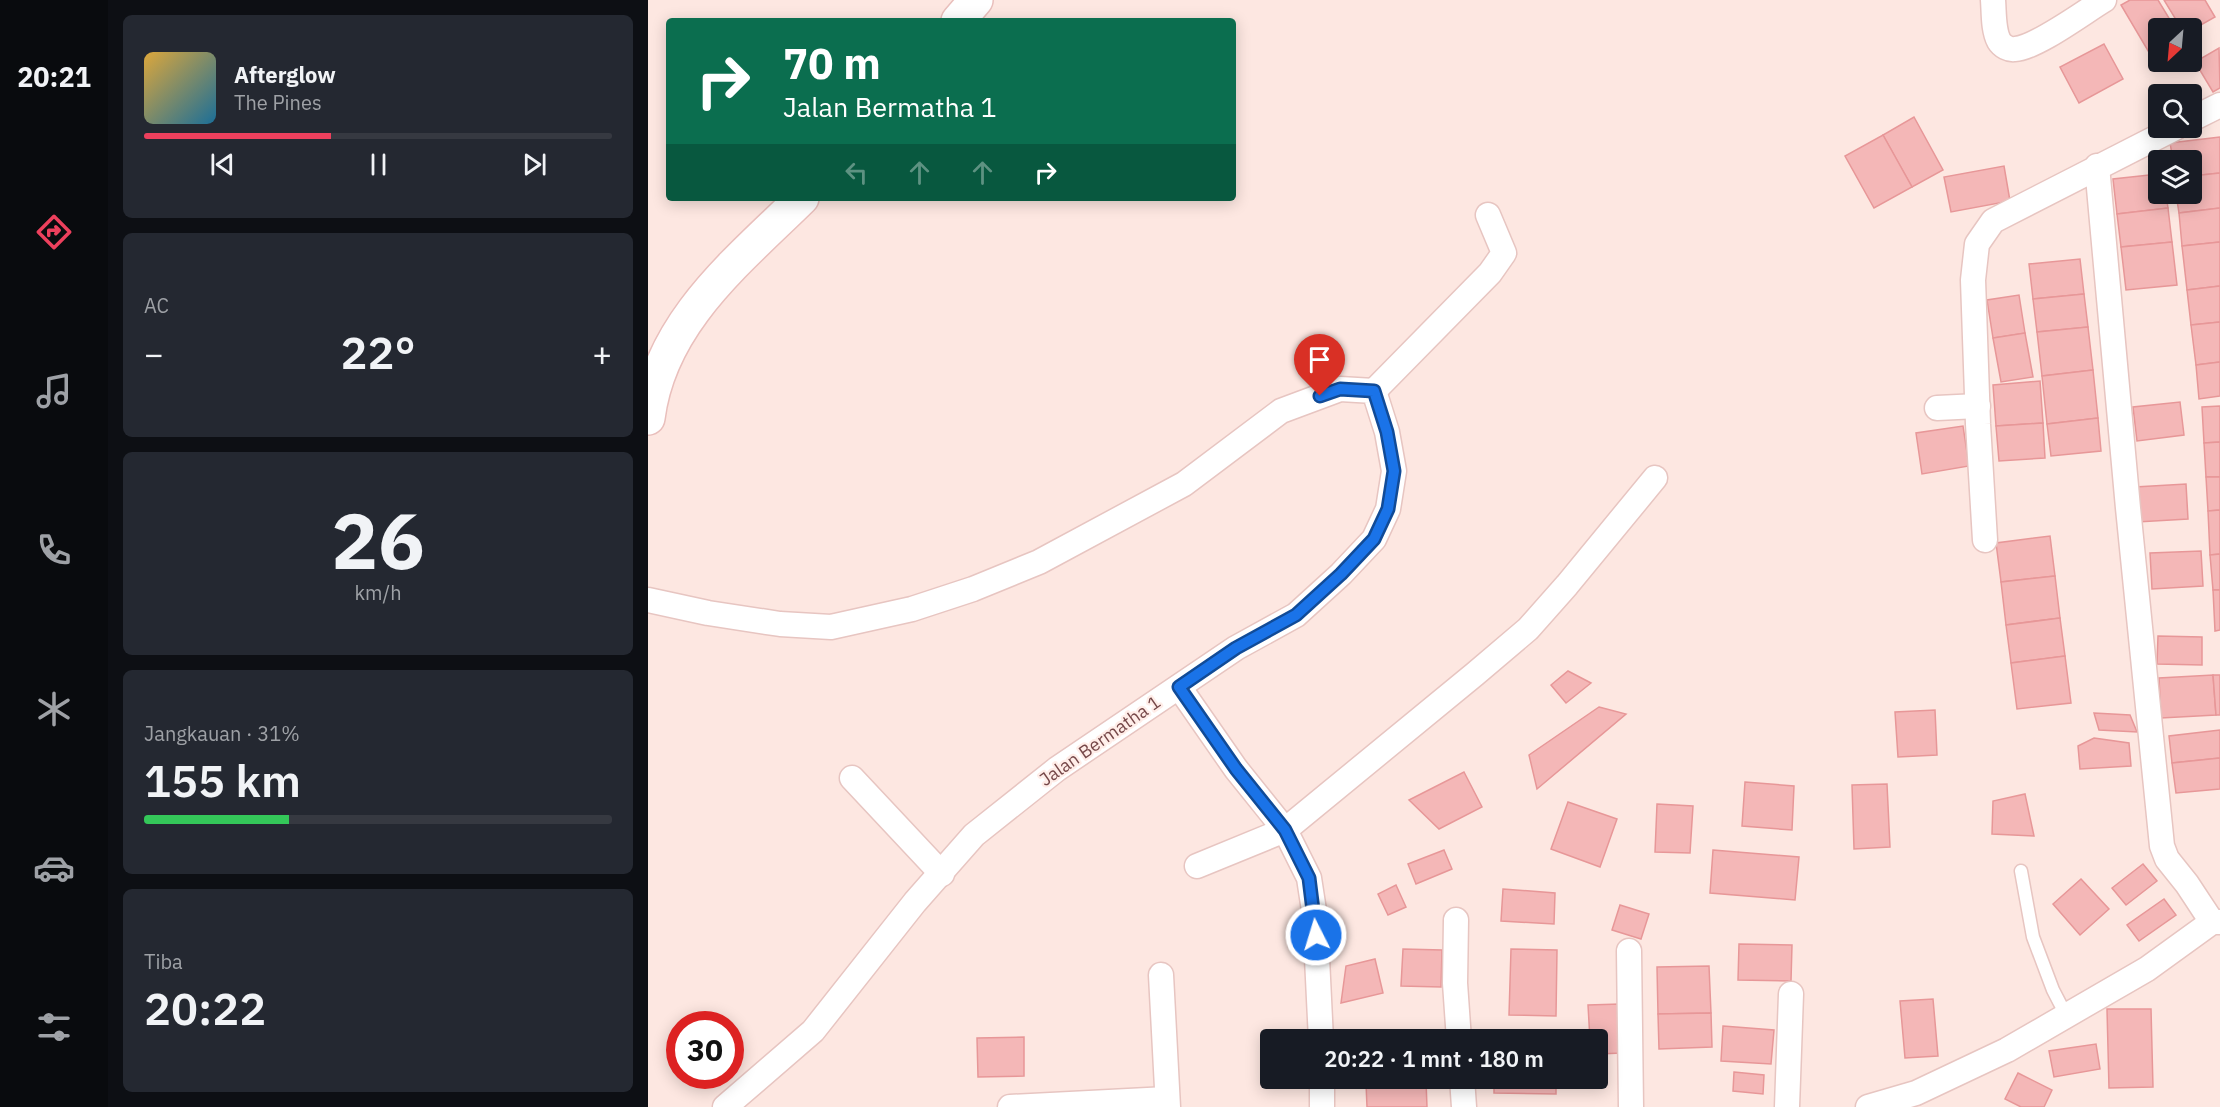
<!DOCTYPE html>
<html lang="id">
<meta charset="utf-8">
<style>
body{margin:0;font-family:"IBM Plex Sans",sans-serif;background:#242831;color:#f1f3f6;height:100vh;display:flex;flex-direction:column;font-size:22px;white-space:nowrap}
*{box-sizing:border-box;margin:0}
p{font-size:20px;color:#9ea1a6}
.icon{flex:none;width:33px;height:33px;fill:none;stroke:currentColor;stroke-width:2;stroke-linecap:round;stroke-linejoin:round}
.map{position:relative;flex:1;overflow:hidden}
.side{display:flex;flex-direction:column;gap:15px;padding:15px;background:#0d0f14;width:540px}
.side>*{flex:none}
.hud{position:absolute;left:18px;top:18px;width:570px;height:183px;border-radius:6px;box-shadow:0 3px 15px #0003;background:#0b6e4f;color:#fff;overflow:hidden}
.needle{width:39px;rotate:206deg}
.fabs{position:absolute;left:1500px;top:18px;display:grid;gap:12px}
.fabs a{display:grid;place-items:center;width:54px;height:54px;border-radius:6px;background:#171b24;box-shadow:0 3px 15px #0003;font-size:30px}
.speed{position:absolute;left:18px;top:1011px;display:flex;gap:12px;font-size:30px;font-weight:700;text-align:center}
.speed>*{display:grid;place-content:center;width:78px;height:78px;border-radius:50%;background:#171b24;box-shadow:0 3px 15px #0003;line-height:1}
.speed .limit{border:9px solid #d22;background:#fff;color:#111}
.pin{position:absolute;display:grid;place-items:center;width:51px;height:51px;color:#fff;margin:-62px -26px;border-radius:50% 50% 50% 0;rotate:-45deg;box-shadow:0 0 6px #0007}
.pin .icon{rotate:45deg}
.me{position:absolute;width:66px;margin:-33px;rotate:355deg;stroke-linejoin:round;filter:drop-shadow(0 0 4px #0008)}
.turn{display:flex;align-items:center;gap:21px;height:126px;padding:0 18px;font-size:27px}
.turn .icon{width:78px;height:78px;stroke-width:2.5}
.turn b{display:block;font-size:42px;line-height:51px}
.lanes{display:flex;align-items:center;height:57px;padding:0 18px;background:#0003;justify-content:center;gap:30px;direction:ltr}
.lanes .off{opacity:.35}
.big{font-size:45px;font-weight:600;line-height:1.1}
.side .widget{flex:1;display:flex;flex-direction:column;justify-content:center;gap:9px;min-width:0;padding:0 21px;border-radius:9px;background:#242831}
.side .dial{align-items:center;gap:0}
.dial b{font-size:78px;line-height:1}
.song{display:flex;align-items:center;gap:18px}
.cover{width:72px;height:72px;border-radius:9px;background:linear-gradient(135deg,hsl(40 70% 55%),hsl(200 70% 35%))}
.played{height:6px;border-radius:3px;background:linear-gradient(90deg,#ed405d 40%,#363941 40%)}
.keys{display:flex;justify-content:space-around;direction:ltr}
.heat{display:flex;justify-content:space-between;align-items:center;font-size:33px;direction:ltr}
.charge{height:9px;border-radius:4px;background:linear-gradient(90deg,#34c759 31%,#363941 0)}
.trip{position:absolute;left:612px;top:1029px;width:348px;height:60px;border-radius:6px;background:#171b24;box-shadow:0 3px 15px #0003;font-weight:600;line-height:60px;text-align:center}
main{display:flex;flex:1;min-height:0}
.menu{display:flex;flex-direction:column;width:108px;justify-content:space-around;align-items:center;background:#090b0e;color:#9ea1a6}
.menu .icon{width:42px;height:42px}
.menu .selected{color:#ed405d}
.menu b{font-size:27px;color:#f1f3f6}
.map>svg:first-child{display:block}
.building{fill:#f4b7b7;stroke:#e79798;stroke-width:1.5}
.lines{fill:none;stroke-linecap:round;stroke-linejoin:round}
.lane-casing{stroke:#e7c5c1;stroke-width:15}
.street-casing{stroke:#e7c5c1;stroke-width:27}
.secondary-casing{stroke:#e9bfbc;stroke-width:36}
.lane{stroke:#fff;stroke-width:12}
.street{stroke:#fff;stroke-width:24}
.secondary{stroke:#fff;stroke-width:33}
.route-casing{stroke:#114b97;stroke-width:15}
.route{stroke:#1a73e8;stroke-width:10}
.labels{text-anchor:middle;stroke-width:4.5;stroke-linejoin:round;paint-order:stroke}
.street-label{font-size:18px;fill:#754748;stroke:#ffede8}
</style>
<main>
<nav class="menu">
<b>20:21</b>
<svg class="icon selected" aria-label="directions" viewBox="0 0 24 24"><path d="M12 3l9 9-9 9-9-9zM9 14v-3h6M13 9l2 2-2 2"/></svg>
<svg class="icon" aria-label="music" viewBox="0 0 24 24"><path d="M9 18V5l10-2v13"/><circle cx="6" cy="18" r="3"/><circle cx="16" cy="16" r="3"/></svg>
<svg class="icon" aria-label="phone" viewBox="0 0 24 24"><path d="M5 4h4l2 5-3 2q2 4 5 5l2-3 5 2v4C11 20 4 13 5 4z"/></svg>
<svg class="icon" aria-label="climate" viewBox="0 0 24 24"><path d="M12 3v18M4 7l16 10M4 17L20 7"/></svg>
<svg class="icon" aria-label="car" viewBox="0 0 24 24"><path d="M5 17H2v-5l4-1 3-4h7l3 4 3 1v5h-3M9 17h6M6 11h13"/><circle cx="7" cy="17" r="2"/><circle cx="17" cy="17" r="2"/></svg>
<svg class="icon" aria-label="filters" viewBox="0 0 24 24"><path d="M4 7h16M4 17h16"/><circle cx="9" cy="7" r="2"/><circle cx="15" cy="17" r="2"/></svg>
</nav>
<section class="side">
<div class="widget">
<div class="song"><i class="cover"></i><div><b>Afterglow</b><p>The Pines</p></div></div>
<div class="played"></div>
<div class="keys"><svg class="icon" aria-label="previous" viewBox="0 0 24 24"><path d="M18 5L8 12l10 7zM5 5v14"/></svg><svg class="icon" aria-label="pause" viewBox="0 0 24 24"><path d="M8 5v14M16 5v14"/></svg><svg class="icon" aria-label="next" viewBox="0 0 24 24"><path d="M6 5l10 7-10 7zM19 5v14"/></svg></div>
</div>
<div class="widget"><p>AC</p>
<div class="heat"><a>−</a><b class="big">22°</b><a>+</a></div>
</div>
<div class="widget dial"><b>26</b><p>km/h</p></div>
<div class="widget"><p>Jangkauan · 31%</p><b class="big">155 km</b><div class="charge"></div></div>
<div class="widget"><p>Tiba</p><b class="big">20:22</b></div>
</section>
<div class="map">
<svg width="1572" height="1107" viewBox="0 0 1572 1107">
<rect width="100%" height="100%" fill="#fde7e1"/>
<g class="building">
<path d="M1482,0H1510L1527,28H1510V62H1528L1512,71L1473,5Z"/>
<path d="M1516,0H1557L1567,17L1544,30V28H1533Z"/>
<path d="M1456,44L1475,79L1431,103L1412,67Z"/>
<path d="M1571,48L1572,88L1565,92L1547,62Z"/>
<path d="M1266,117L1295,170L1264,187L1235,135Z"/>
<path d="M1235,135L1264,187L1226,208L1197,156Z"/>
<path d="M1572,137V173L1544,176V160H1525L1522,143Z"/>
<path d="M1356,166L1362,201L1303,212L1296,177Z"/>
<path d="M1572,173V208L1531,213L1528,194H1544V176Z"/>
<path d="M1510,174V194H1518L1520,208L1469,214L1465,179Z"/>
<path d="M1520,208L1524,242L1473,247L1469,214Z"/>
<path d="M1572,208V242L1534,246L1531,213Z"/>
<path d="M1524,242L1529,285L1478,290L1473,247Z"/>
<path d="M1572,242V286L1539,290L1534,246Z"/>
<path d="M1432,259L1436,294L1385,299L1381,264Z"/>
<path d="M1572,286V322L1543,325L1539,290Z"/>
<path d="M1436,294L1440,327L1389,332L1385,299Z"/>
<path d="M1371,295L1377,333L1345,338L1339,300Z"/>
<path d="M1572,322V362L1548,365L1543,325Z"/>
<path d="M1440,327L1445,370L1394,376L1389,332Z"/>
<path d="M1377,333L1385,377L1353,382L1345,338Z"/>
<path d="M1572,362V396L1551,399L1548,365Z"/>
<path d="M1445,370L1450,418L1399,424L1394,376Z"/>
<path d="M1392,381L1395,423L1348,426L1345,385Z"/>
<path d="M1532,402L1536,435L1489,441L1485,407Z"/>
<path d="M1572,406V442L1556,443L1554,407Z"/>
<path d="M1450,418L1453,451L1403,456L1399,424Z"/>
<path d="M1395,423L1397,458L1351,461L1348,426Z"/>
<path d="M1315,426L1321,466L1274,474L1268,433Z"/>
<path d="M1572,442V477H1558L1556,443Z"/>
<path d="M1558,477H1572V510L1560,511Z"/>
<path d="M1538,484L1540,519L1489,522L1487,487Z"/>
<path d="M1572,510V554L1562,555L1560,511Z"/>
<path d="M1402,536L1407,576L1353,582L1348,543Z"/>
<path d="M1553,551L1555,586L1504,589L1502,553Z"/>
<path d="M1572,554V590H1565L1562,555Z"/>
<path d="M1407,576L1412,618L1358,625L1353,582Z"/>
<path d="M1565,590H1572V630L1567,631Z"/>
<path d="M1412,618L1417,656L1363,663L1358,625Z"/>
<path d="M1510,636L1554,637V665L1509,664Z"/>
<path d="M1417,656L1423,703L1369,709L1363,663Z"/>
<path d="M920,671L943,683L918,703L903,685Z"/>
<path d="M1565,675L1568,715L1513,718L1511,678Z"/>
<path d="M1565,675H1572V715H1568Z"/>
<path d="M951,707L978,714L889,789L881,755Z"/>
<path d="M1287,710L1289,755L1250,757L1247,712Z"/>
<path d="M1446,713L1482,715L1489,732L1451,730Z"/>
<path d="M1572,730V758L1524,763L1521,736Z"/>
<path d="M1446,738L1481,743L1483,766L1432,769L1430,746Z"/>
<path d="M1572,758V789L1528,793L1524,763Z"/>
<path d="M816,772L834,807L791,829L761,800Z"/>
<path d="M1097,782L1146,786L1144,830L1094,826Z"/>
<path d="M1239,784L1242,847L1206,849L1204,785Z"/>
<path d="M1377,794L1386,836L1344,834L1345,801Z"/>
<path d="M920,802L969,819L952,867L903,849Z"/>
<path d="M1009,804L1045,806L1042,853L1007,852Z"/>
<path d="M796,850L804,869L768,884L760,864Z"/>
<path d="M1065,850L1151,857L1147,900L1062,893Z"/>
<path d="M1495,864L1509,881L1478,905L1464,888Z"/>
<path d="M1433,879L1461,909L1432,935L1405,904Z"/>
<path d="M748,885L758,907L740,915L730,894Z"/>
<path d="M855,889L907,893L906,924L853,921Z"/>
<path d="M1516,899L1528,915L1491,941L1479,925Z"/>
<path d="M972,905L1001,914L993,939L964,930Z"/>
<path d="M1091,944L1144,945L1143,981L1090,980Z"/>
<path d="M755,949L794,950L793,987L753,986Z"/>
<path d="M863,949L909,950L908,1016L861,1015Z"/>
<path d="M727,959L735,993L693,1003L698,966Z"/>
<path d="M1061,966L1063,1013L1010,1014L1009,967Z"/>
<path d="M1285,999L1290,1056L1257,1058L1252,1001Z"/>
<path d="M972,1004L974,1053L950,1054V1040H942L940,1005Z"/>
<path d="M1459,1009H1503L1505,1087L1461,1088Z"/>
<path d="M1063,1013L1064,1047L1011,1049L1010,1014Z"/>
<path d="M1075,1026L1126,1030L1123,1064L1073,1061Z"/>
<path d="M376,1037V1076L330,1077L329,1038Z"/>
<path d="M1448,1044L1452,1069L1406,1077L1401,1051Z"/>
<path d="M1086,1072L1116,1075L1115,1094L1085,1091Z"/>
<path d="M1370,1073L1404,1090L1396,1107H1373L1357,1099Z"/>
<path d="M846,1078H908V1094L846,1093Z"/>
<path d="M778,1081L779,1107H719L718,1083Z"/>
</g>
<g class="lines">
<g class="lane-casing">
<path id="lane" d="M1373,871L1385,937L1405,990L1419,1017"/>
</g>
<g class="street-casing">
<g id="street">
<path d="M1345,0C1346,12 1345,30 1351,41C1354,46 1361,50 1367,49C1388,48 1436,12 1456,0"/>
<path d="M1544,119L1572,105"/>
<path d="M1449,166L1480,508L1514,846L1519,859L1539,884L1564,922"/>
<path d="M726,391L842,273L856,253L840,215"/>
<path d="M1289,408L1330,406"/>
<path d="M1337,540L1330,424L1325,280L1329,244L1345,221L1527,128"/>
<path d="M0,600L60,613L132,624L183,627L264,609L325,589L391,562L536,484L633,411L692,389L726,391L739,432L746,471L740,509L726,539L693,574L648,615L588,648L409,769L326,835L267,902L165,1031L77,1107"/>
<path d="M531,687L588,769L637,830L661,878L667,917L673,1040"/>
<path d="M204,778L294,874"/>
<path d="M549,866L637,830L827,674L880,629L919,585L1007,478"/>
<path d="M808,920L807,983L811,1040"/>
<path d="M981,951L983,1107"/>
<path d="M513,975L520,1107"/>
<path d="M674,1078V1107"/>
<path d="M814,1078L816,1107"/>
<path d="M362,1107L519,1099"/>
<path d="M1139,1107L1143,994"/>
<path d="M1220,1107L1268,1093L1359,1050L1499,969L1564,922H1572"/>
</g>
</g>
<g class="secondary-casing">
<g id="secondary">
<path d="M310,21L328,0"/>
<path d="M0,418C12,322 90,261 154,198"/>
</g>
</g>
<use href="#lane" class="lane"/>
<use href="#street" class="street"/>
<use href="#secondary" class="secondary"/>
</g>
<g class="lines">
<g class="route-casing">
<path id="route" d="M668,935L661,878L637,830L588,769L531,687L588,648L648,615L693,574L726,539L740,509L746,471L739,432L726,391L692,389L672,396"/>
</g>
<use href="#route" class="route"/>
</g>
<g class="labels">
<g class="street-label">
<text transform="translate(452 741) rotate(-35)" y="6">Jalan Bermatha 1</text>
</g>
</g>
</svg>
<div class="fabs">
<a><svg class="needle" viewBox="-14 -14 28 28"><path d="M0-13l5 13h-10z" fill="#e53935"/><path d="M0 13l5-13h-10z" fill="#9ea1a6"/></svg></a>
<a><svg class="icon" aria-label="search" viewBox="0 0 24 24"><circle cx="10" cy="10" r="6"/><path d="M15 15l6 6"/></svg></a>
<a><svg class="icon" aria-label="layers" viewBox="0 0 24 24"><path d="M12 4l9 5-9 5-9-5zM3 14l9 5 9-5"/></svg></a>
</div>
<div class="speed"><div class="limit">30</div></div>
<div class="pin" style="left:672px;top:396px;background:#d93025"><svg class="icon" aria-label="arrive" viewBox="0 0 24 24"><path d="M6 21V4h12l-3 4 3 4H6"/></svg></div>
<svg class="me" style="left:668px;top:935px" viewBox="-20 -20 40 40"><circle r="17" fill="#1a73e8" stroke="#fff" stroke-width="3"/><path d="M0-11L8 9 0 5-8 9z" fill="#fff"/></svg>
<div class="trip">20:22 · 1 mnt · 180 m</div>
<div class="hud">
<div class="turn"><svg class="icon" aria-label="right" viewBox="0 0 24 24"><path d="M7 20v-9h11M14 6l5 5-5 5"/></svg><div><b>70 m</b>Jalan Bermatha 1</div></div>
<div class="lanes"><svg class="icon off" aria-label="left" viewBox="0 0 24 24"><path d="M17 20v-9H6M10 6l-5 5 5 5"/></svg><svg class="icon off" aria-label="ahead" viewBox="0 0 24 24"><path d="M12 20V5M6 11l6-6 6 6"/></svg><svg class="icon off" aria-label="ahead" viewBox="0 0 24 24"><path d="M12 20V5M6 11l6-6 6 6"/></svg><svg class="icon" aria-label="right" viewBox="0 0 24 24"><path d="M7 20v-9h11M14 6l5 5-5 5"/></svg></div>
</div>
</div>
</main>
